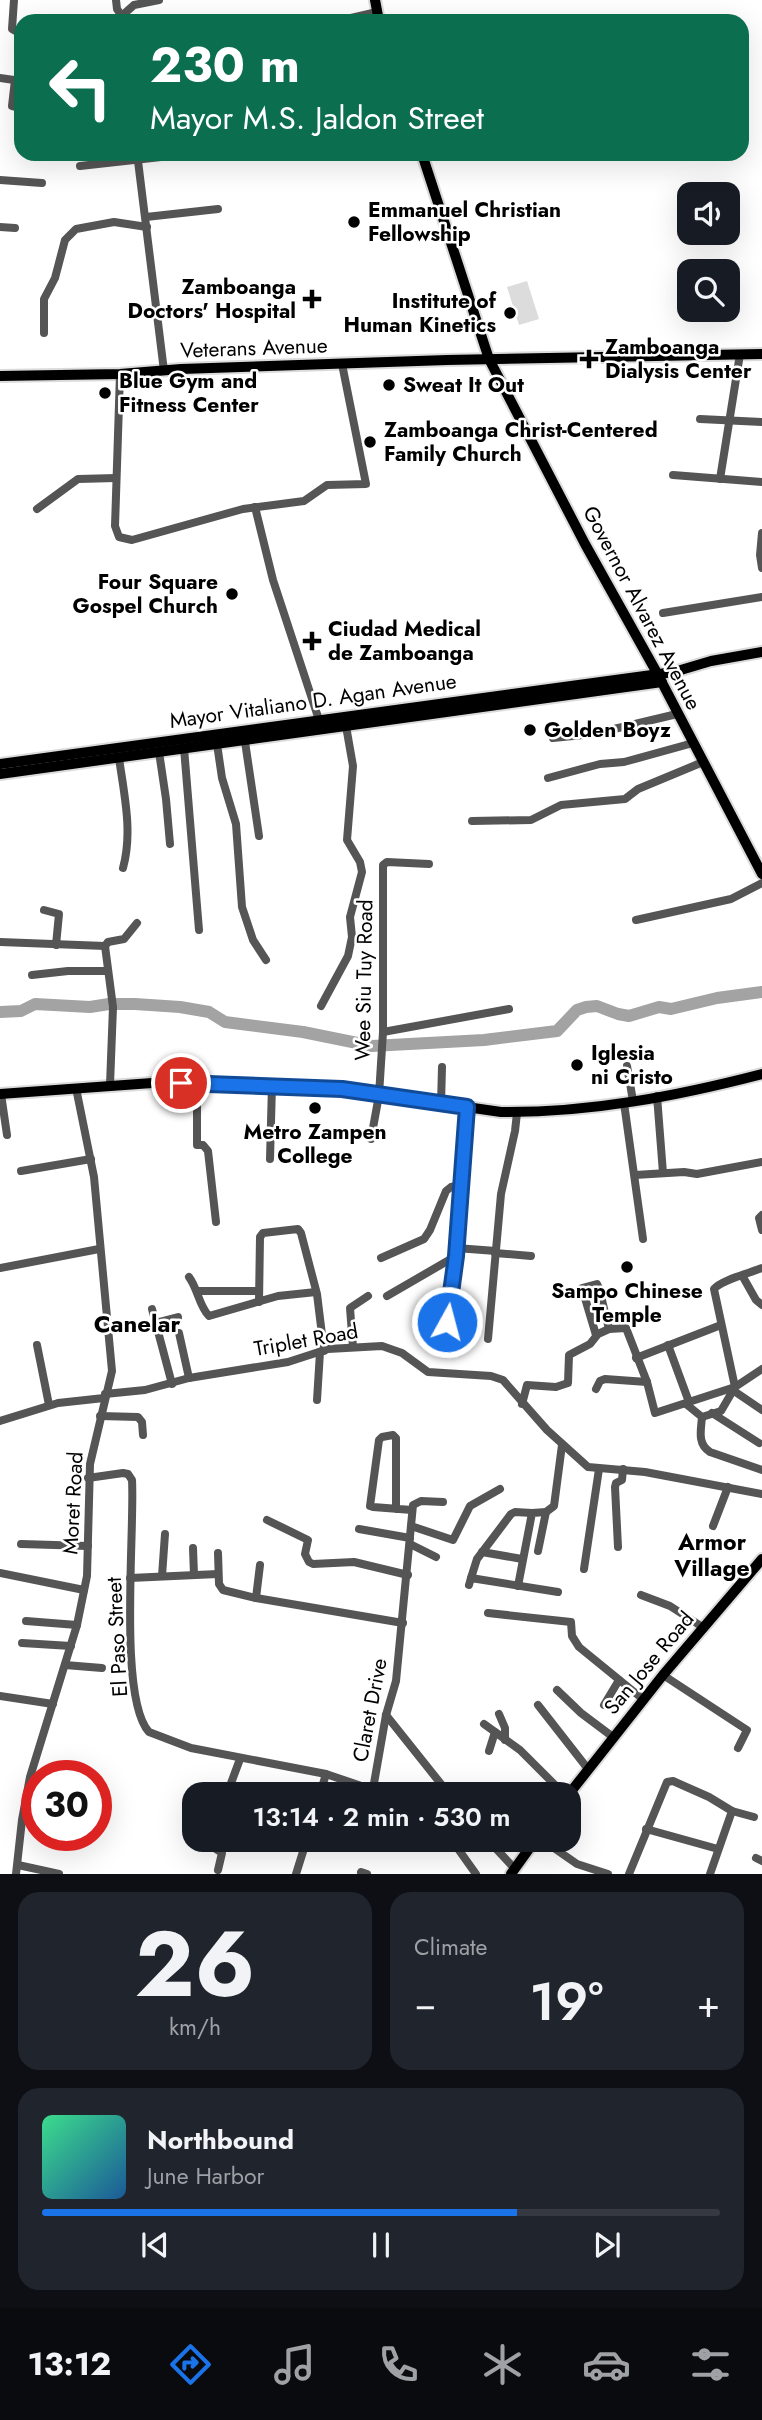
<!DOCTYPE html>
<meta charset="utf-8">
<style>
body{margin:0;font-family:Jost,sans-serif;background:#20242c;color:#f1f3f6;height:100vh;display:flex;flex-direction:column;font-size:26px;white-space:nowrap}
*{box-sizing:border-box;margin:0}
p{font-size:23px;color:#9ea1a6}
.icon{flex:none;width:38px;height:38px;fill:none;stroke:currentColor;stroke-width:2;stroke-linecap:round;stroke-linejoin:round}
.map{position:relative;height:1874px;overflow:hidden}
.drawer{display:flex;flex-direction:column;gap:18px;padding:18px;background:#0d0f14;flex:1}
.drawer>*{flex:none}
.top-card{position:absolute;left:14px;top:14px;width:735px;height:147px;border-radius:21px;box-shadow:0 7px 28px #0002;background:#0b6e4f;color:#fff;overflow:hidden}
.buttons{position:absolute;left:677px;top:182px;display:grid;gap:14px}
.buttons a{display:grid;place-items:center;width:63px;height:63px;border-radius:14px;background:#171b24;box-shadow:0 7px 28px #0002;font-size:35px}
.speed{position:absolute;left:21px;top:1760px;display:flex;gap:14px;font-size:35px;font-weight:700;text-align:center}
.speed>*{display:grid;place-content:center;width:91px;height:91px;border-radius:50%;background:#171b24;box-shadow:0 7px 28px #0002;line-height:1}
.speed .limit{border:10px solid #d22;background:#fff;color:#111}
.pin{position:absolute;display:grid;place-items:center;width:60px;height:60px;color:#fff;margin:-30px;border:4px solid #fff;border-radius:50%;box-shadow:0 2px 7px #0007}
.me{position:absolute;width:77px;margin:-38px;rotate:7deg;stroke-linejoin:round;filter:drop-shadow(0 0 5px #0008)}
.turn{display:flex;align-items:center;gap:24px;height:147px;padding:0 21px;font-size:32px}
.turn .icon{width:91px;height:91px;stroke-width:2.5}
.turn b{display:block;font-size:49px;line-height:60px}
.big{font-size:52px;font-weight:600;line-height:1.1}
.drawer .widget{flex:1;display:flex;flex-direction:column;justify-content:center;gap:10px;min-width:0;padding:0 24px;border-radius:21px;background:#20242c}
.drawer .dial{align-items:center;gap:0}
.dial b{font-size:91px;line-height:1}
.song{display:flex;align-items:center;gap:21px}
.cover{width:84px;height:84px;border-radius:10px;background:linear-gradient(135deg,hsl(150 70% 55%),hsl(210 70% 35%))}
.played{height:7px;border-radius:4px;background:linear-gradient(90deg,#1a73e8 70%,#363941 70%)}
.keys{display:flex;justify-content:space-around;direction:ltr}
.heat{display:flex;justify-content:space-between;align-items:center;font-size:38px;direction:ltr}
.drawer .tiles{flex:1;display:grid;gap:18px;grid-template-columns:1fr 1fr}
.widget:last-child{grid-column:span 2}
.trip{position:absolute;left:182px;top:1782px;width:399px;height:70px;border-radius:21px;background:#171b24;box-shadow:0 7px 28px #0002;font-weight:600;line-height:70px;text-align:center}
.menu{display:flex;height:112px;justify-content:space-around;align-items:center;background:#090b0e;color:#9ea1a6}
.menu .icon{width:49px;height:49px}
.menu .active{color:#1a73e8}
.menu b{font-size:32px;color:#f1f3f6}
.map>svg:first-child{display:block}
.green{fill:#dcdcdc}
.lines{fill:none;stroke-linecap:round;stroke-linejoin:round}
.river{stroke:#a3a3a3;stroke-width:12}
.major-casing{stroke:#dbdbdb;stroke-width:14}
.minor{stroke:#555;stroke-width:8}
.major{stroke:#000;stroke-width:10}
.route-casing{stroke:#114b97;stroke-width:18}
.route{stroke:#1a73e8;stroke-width:12}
.poi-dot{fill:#000;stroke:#fff;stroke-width:2.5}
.labels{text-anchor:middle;stroke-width:5;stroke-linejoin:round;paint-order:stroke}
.poi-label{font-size:21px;font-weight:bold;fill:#000;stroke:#fff;text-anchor:start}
.street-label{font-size:21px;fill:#000;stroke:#fff}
.neighbourhood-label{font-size:23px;font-weight:bold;fill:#000;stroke:#fff}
.quarter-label{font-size:24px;font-weight:bold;fill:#000;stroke:#fff}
</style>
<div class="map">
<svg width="762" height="1874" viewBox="0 0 762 1874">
<rect width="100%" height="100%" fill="#fff"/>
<path class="green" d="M527,281L539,319L519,325L507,287Z"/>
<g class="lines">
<path class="river" d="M0,1012L21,1011L35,1004L90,1007L109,1004H135L180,1007L209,1012L225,1022L303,1032L372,1046L484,1040L557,1031L577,1010L586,1007L597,1006L618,1014L629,1016L659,1007L671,1009L717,998L762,992"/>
<g class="major-casing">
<g id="major">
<path d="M375,0L379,21"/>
<path d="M422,154L489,359L585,544L657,673L762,874"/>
<path d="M0,376L120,374L181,369L447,360L762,354"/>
<path d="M0,764L674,672L711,661L762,652"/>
<path d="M0,774L662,682"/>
<path d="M0,1094L166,1082L272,1085L342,1089L501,1112C589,1113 677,1096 762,1074"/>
<path d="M569,1794L663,1675L762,1559"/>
<path d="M511,1874L536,1839"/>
</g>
</g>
<g class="minor">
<path d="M14,0L12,29L21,34"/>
<path d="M116,0L117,9L121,15"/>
<path d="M116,21L134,5L159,0"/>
<path d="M338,21L377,12"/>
<path d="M0,78L21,81"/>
<path d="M15,80L12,106L21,108"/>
<path d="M138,161L164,371"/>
<path d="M80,166L188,154"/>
<path d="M0,180L42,183"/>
<path d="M146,217L218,209"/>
<path d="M0,227L15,228"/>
<path d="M44,333V299L55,278L65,240L76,229L114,222L147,227"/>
<path d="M120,374L115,526L119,537L132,540L243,509L304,501L327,485L366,484L342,364"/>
<path d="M700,419L762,422"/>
<path d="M673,475L762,482"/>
<path d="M720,479L740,354"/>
<path d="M255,507L273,580L319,720"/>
<path d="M37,509L78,479L116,478"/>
<path d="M762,533L760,555L762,568"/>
<path d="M663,613L762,597"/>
<path d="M244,735L259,836"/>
<path d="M553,738L593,734L677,714"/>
<path d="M217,744L222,778L236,824L242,907L253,940L266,960"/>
<path d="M184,748L199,930"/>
<path d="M159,752L166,799L170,844"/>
<path d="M119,758C124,794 133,832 123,868"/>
<path d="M548,778L600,764L624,762L693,743"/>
<path d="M472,821L531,820L561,805L625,799L638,789L703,762"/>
<path d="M44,910L59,914L56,945"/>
<path d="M636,920L731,899L762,883"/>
<path d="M0,942L105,946"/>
<path d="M32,975L68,971H107"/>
<path d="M321,1006L348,956L352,937L350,917L362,872L360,862L347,840L353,766L346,726"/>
<path d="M383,1032L509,1009"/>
<path d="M627,1066L633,1101"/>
<path d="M197,1083V1145H203L208,1151L216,1222"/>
<path d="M110,1085L113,1007L105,946L108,942L124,939L137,923"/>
<path d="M1,1094L7,1135"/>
<path d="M657,1096L663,1173"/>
<path d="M624,1103L643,1239"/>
<path d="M441,1104L442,1067"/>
<path d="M371,1139L379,1095L383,1032V865L387,862L429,864"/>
<path d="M270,1159L272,1085"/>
<path d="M21,1171L91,1159"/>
<path d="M635,1175L684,1172L697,1174L762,1162"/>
<path d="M762,1215L759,1218L762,1230"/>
<path d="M456,1248L496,1251"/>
<path d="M495,1253L531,1256"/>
<path d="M381,1258L424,1239L430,1230L446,1191L451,1187L461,1185"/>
<path d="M0,1268L99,1249"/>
<path d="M762,1268C750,1273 721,1280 714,1289L735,1387L721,1411L702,1417C701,1430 697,1444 710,1452L762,1470"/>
<path d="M189,1277C198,1289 199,1306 209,1316L278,1296L316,1292"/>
<path d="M743,1277L756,1300L762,1305"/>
<path d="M197,1291H259"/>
<path d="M387,1296L456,1256"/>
<path d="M259,1302L260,1237L263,1233L298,1229L301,1233L317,1294L324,1351"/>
<path d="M152,1309L172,1384"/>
<path d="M419,1320L450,1304"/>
<path d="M155,1323L178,1317"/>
<path d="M179,1333L189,1378"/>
<path d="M596,1335L582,1288L597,1284L599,1288L609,1329"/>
<path d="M488,1339L501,1194L515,1131L517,1113"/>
<path d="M445,1340L456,1256L467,1107"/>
<path d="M37,1345L49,1405"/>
<path d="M668,1345L689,1402"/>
<path d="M353,1347L350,1308L368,1296"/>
<path d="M636,1358L721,1325"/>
<path d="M596,1389L600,1381L605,1379L647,1382"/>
<path d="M734,1391L762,1410"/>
<path d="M105,1394L145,1390L189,1378L288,1362L328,1349L382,1346L402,1353L428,1372L491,1376L503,1380L547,1430L588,1467L645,1472L762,1494"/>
<path d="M317,1400L320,1352"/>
<path d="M522,1404L527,1385L556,1387L568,1383L569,1355L590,1344L598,1334L609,1329L626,1328L647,1382L655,1413L735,1387L762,1369"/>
<path d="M686,1404L702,1417"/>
<path d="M712,1413L759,1443"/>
<path d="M100,1416L138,1417L142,1422L143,1435"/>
<path d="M0,1421L58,1403L104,1398"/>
<path d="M88,1478L123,1473L128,1474L132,1480C135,1531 118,1698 149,1732L191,1748L326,1774L385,1794"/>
<path d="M396,1509V1438L393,1435L382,1437L379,1440L370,1506L373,1507L412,1510"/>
<path d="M267,1520L308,1540L305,1554L309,1562L313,1564L354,1562L408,1575"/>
<path d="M411,1526L453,1540L470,1506L500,1489"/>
<path d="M713,1526L728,1487"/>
<path d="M359,1529L410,1538"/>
<path d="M21,1544L88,1546"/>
<path d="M410,1544L436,1557"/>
<path d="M618,1547L615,1487L616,1483L622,1480L623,1469"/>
<path d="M193,1548L194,1575"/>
<path d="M538,1551L546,1512"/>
<path d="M482,1552L522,1559"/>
<path d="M218,1553L219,1584L223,1590L256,1598L403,1623"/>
<path d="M584,1569L599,1469"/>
<path d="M0,1573L84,1590"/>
<path d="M162,1576L165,1534"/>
<path d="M130,1578L218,1574"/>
<path d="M471,1578L477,1559L511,1514L515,1512L532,1513"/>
<path d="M469,1585L471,1578L558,1592"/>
<path d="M518,1586L532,1513L546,1512L554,1506L562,1445"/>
<path d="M641,1595L670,1606L704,1628"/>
<path d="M256,1598L260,1565"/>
<path d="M488,1613L571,1622L572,1636L579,1647L644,1700"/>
<path d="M26,1621L77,1625"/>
<path d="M22,1643L71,1646"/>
<path d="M65,1665L102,1668"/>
<path d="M663,1675L747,1730L738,1748"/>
<path d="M557,1690L581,1713L613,1737"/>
<path d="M0,1696L53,1704"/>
<path d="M538,1705L588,1769"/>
<path d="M604,1705L619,1680"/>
<path d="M499,1714L505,1728V1740"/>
<path d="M386,1715L449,1794"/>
<path d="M484,1724L520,1750L564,1794"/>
<path d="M489,1751L495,1732"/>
<path d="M373,1789L386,1715L396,1681L413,1505L421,1501L443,1502"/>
<path d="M227,1794L240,1759"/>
<path d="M320,1794L326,1774"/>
<path d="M732,1811L754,1817"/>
<path d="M646,1829L718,1849"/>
<path d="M211,1839V1846L222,1853L218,1870"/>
<path d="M451,1839L476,1874"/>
<path d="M487,1839L515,1869"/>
<path d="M541,1839L577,1864L608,1874"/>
<path d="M756,1858L762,1861"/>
<path d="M18,1865L59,1874"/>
<path d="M361,1872L367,1874"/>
<path d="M16,1874L22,1820L30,1777L77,1625L87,1576L90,1464L112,1371L94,1177L76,1088"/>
<path d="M296,1874L307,1839"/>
<path d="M629,1874L667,1782L673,1781L709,1797L732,1811L710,1874"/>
</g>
<use href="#major" class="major"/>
</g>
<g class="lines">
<g class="route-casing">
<path id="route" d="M181,1083L342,1089L467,1107L456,1256L447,1322"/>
</g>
<use href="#route" class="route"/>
</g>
<g class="poi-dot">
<circle cx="354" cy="222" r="7"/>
<path d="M308.5 288.5h7v7h7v7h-7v7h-7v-7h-7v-7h7z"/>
<circle cx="510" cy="313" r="7"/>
<path d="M585.5 348.5h7v7h7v7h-7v7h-7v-7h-7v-7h7z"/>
<circle cx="389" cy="385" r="7"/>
<circle cx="105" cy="393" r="7"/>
<circle cx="370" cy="442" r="7"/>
<circle cx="232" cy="594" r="7"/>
<path d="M308.5 630.5h7v7h7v7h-7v7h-7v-7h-7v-7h7z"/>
<circle cx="530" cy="730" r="7"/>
<circle cx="577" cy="1065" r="7"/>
<circle cx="315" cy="1108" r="7"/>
<circle cx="627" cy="1267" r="7"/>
</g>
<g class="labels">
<g class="poi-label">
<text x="368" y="217">Emmanuel Christian<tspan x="368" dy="24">Fellowship</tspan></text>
<text x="296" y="294" text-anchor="end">Zamboanga<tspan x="296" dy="24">Doctors' Hospital</tspan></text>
<text x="496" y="308" text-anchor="end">Institute of<tspan x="496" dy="24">Human Kinetics</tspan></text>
<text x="605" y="354">Zamboanga<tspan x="605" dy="24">Dialysis Center</tspan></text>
<text x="119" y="388">Blue Gym and<tspan x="119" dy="24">Fitness Center</tspan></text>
<text x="403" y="392">Sweat It Out</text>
<text x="384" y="437">Zamboanga Christ-Centered<tspan x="384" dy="24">Family Church</tspan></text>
<text x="218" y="589" text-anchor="end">Four Square<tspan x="218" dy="24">Gospel Church</tspan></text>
<text x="328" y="636">Ciudad Medical<tspan x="328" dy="24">de Zamboanga</tspan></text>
<text x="544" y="737">Golden Boyz</text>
<text x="591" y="1060">Iglesia<tspan x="591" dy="24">ni Cristo</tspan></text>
<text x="315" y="1139" text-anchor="middle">Metro Zampen<tspan x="315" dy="24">College</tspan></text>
<text x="627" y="1298" text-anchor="middle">Sampo Chinese<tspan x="627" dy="24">Temple</tspan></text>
</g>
<g class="street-label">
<text transform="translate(254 348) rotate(-2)" y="7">Veterans Avenue</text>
<text transform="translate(642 608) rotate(62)" y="7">Governor Alvarez Avenue</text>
<text transform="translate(313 701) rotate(-8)" y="7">Mayor Vitaliano D. Agan Avenue</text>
<text transform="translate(364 980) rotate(-89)" y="7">Wee Siu Tuy Road</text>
<text transform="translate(306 1340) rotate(-10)" y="7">Triplet Road</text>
<text transform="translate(73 1503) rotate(-87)" y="7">Moret Road</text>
<text transform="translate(117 1637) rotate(-93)" y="7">El Paso Street</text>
<text transform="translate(649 1663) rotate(-50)" y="7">San Jose Road</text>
<text transform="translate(370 1710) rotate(-79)" y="7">Claret Drive</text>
</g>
<g class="neighbourhood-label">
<text x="712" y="1550">Armor<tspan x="712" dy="26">Village</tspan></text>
</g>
<g class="quarter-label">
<text x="137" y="1332">Canelar</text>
</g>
</g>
</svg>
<div class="buttons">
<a><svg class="icon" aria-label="sound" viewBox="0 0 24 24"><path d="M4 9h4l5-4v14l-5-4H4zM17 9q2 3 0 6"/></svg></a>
<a><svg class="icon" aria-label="search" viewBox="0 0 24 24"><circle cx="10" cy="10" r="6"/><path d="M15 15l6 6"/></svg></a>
</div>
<div class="speed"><div class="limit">30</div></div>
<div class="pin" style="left:181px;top:1083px;background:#d93025"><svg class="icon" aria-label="arrive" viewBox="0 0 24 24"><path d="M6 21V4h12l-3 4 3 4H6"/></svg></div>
<svg class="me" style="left:447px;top:1322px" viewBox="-20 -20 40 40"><circle r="17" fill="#1a73e8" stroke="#fff" stroke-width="3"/><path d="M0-11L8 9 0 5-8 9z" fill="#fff"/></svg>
<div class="trip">13:14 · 2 min · 530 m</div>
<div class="top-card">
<div class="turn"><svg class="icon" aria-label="left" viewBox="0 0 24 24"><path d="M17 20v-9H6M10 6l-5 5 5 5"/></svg><div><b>230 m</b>Mayor M.S. Jaldon Street</div></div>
</div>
</div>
<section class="drawer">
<div class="tiles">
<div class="widget dial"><b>26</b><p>km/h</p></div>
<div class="widget"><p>Climate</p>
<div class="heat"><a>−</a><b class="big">19°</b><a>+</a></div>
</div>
<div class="widget">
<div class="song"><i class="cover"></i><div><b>Northbound</b><p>June Harbor</p></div></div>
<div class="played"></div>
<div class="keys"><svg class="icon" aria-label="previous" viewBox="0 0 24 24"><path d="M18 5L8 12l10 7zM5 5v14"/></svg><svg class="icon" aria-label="pause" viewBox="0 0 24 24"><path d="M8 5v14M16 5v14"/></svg><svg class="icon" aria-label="next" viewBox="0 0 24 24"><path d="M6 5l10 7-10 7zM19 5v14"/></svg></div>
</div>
</div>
</section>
<nav class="menu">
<b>13:12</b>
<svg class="icon active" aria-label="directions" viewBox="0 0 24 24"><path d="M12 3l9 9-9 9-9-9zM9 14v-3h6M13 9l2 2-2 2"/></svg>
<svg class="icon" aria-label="music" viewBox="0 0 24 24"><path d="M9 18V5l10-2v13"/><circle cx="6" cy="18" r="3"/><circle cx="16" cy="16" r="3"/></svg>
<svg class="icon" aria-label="phone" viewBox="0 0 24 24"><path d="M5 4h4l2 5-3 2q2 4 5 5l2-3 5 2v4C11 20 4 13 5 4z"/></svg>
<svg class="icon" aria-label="climate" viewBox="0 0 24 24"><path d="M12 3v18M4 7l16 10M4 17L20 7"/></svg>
<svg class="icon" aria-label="car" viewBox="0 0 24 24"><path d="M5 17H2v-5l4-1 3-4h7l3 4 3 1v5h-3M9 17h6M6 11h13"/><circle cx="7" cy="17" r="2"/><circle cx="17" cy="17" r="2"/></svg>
<svg class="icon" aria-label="filters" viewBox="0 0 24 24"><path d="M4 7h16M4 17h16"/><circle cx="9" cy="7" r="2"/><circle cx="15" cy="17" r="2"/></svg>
</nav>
